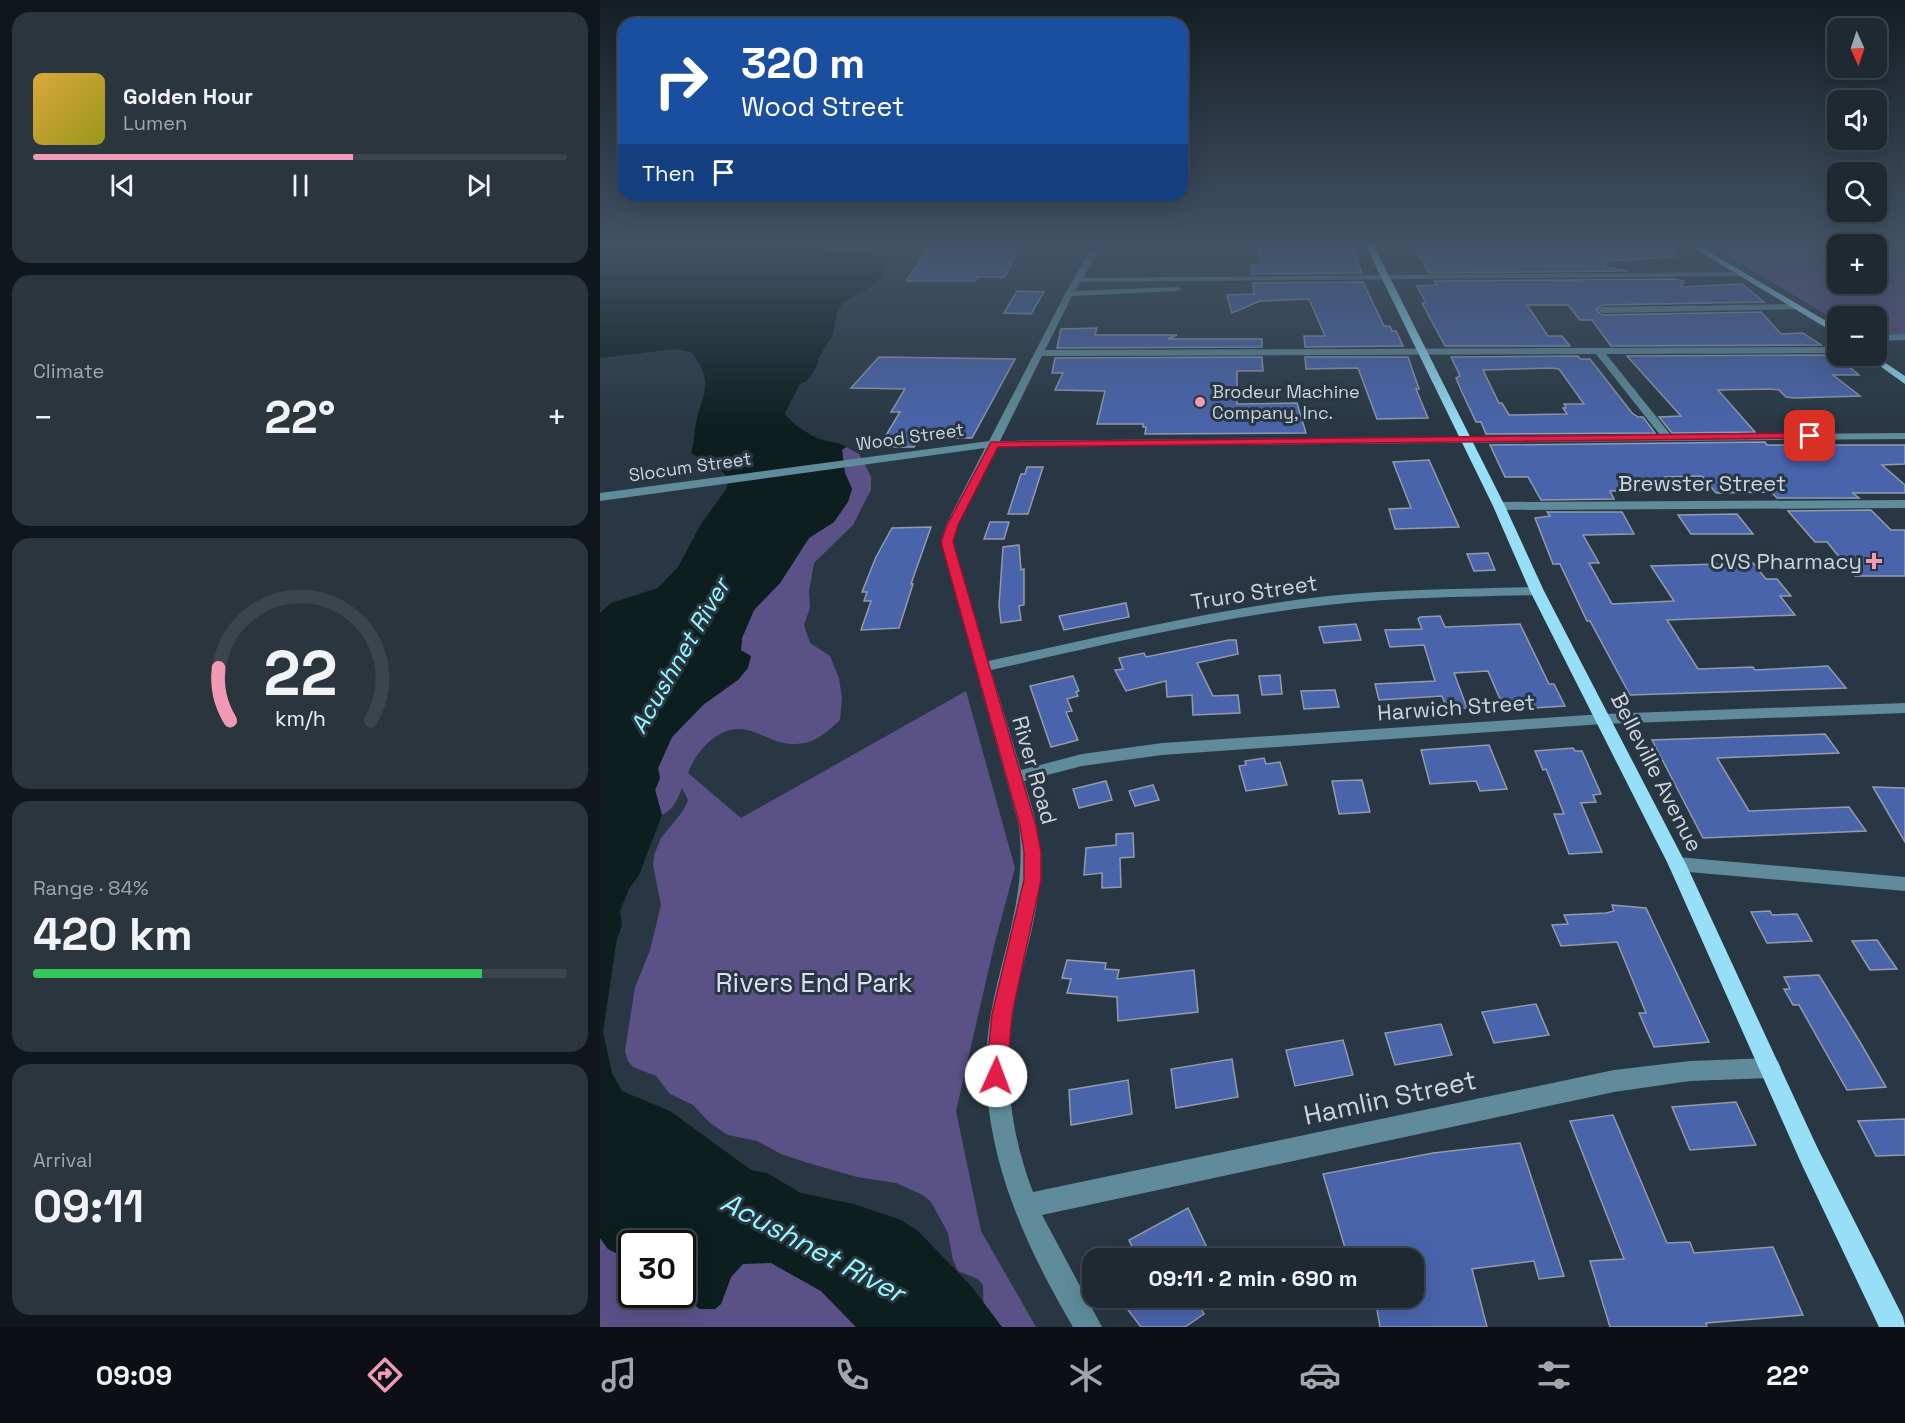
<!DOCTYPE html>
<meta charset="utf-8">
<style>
body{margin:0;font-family:"Space Grotesk",sans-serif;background:#2b353e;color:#f1f3f6;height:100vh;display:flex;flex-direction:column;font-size:22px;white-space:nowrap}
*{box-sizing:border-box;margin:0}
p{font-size:20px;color:#a1a6ac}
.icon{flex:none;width:33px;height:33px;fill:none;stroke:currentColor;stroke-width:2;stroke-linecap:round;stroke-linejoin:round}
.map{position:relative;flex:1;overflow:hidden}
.drawer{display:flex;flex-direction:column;gap:12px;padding:12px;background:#10171c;width:600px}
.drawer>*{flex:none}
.guide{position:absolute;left:18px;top:18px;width:570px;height:183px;border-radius:18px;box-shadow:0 6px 24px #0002,0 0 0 2px #3c454d;background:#1a4fa0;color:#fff;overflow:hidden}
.needle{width:39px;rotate:177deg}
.fabs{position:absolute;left:1227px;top:18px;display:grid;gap:12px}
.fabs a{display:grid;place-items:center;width:60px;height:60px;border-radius:12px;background:#1e2932;box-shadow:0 6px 24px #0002,0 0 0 2px #3c454d;font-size:30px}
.speed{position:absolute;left:18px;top:1230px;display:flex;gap:12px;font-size:30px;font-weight:700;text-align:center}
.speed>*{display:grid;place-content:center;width:78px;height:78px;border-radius:50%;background:#1e2932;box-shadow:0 6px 24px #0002,0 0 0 2px #3c454d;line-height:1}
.speed .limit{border:3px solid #111;border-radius:9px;background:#fff;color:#111}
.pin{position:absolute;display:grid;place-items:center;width:51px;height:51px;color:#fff;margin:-26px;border-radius:12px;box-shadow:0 3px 9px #0006}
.me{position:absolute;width:66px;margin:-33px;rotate:2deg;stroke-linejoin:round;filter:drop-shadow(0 0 4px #0008)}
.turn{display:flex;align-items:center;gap:21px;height:126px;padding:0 24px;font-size:27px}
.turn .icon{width:78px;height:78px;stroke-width:2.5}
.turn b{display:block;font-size:42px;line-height:51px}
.then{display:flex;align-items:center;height:57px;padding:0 24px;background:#0003;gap:12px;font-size:22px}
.big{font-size:45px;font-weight:800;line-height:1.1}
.drawer .card{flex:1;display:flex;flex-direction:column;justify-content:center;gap:9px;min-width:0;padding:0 21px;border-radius:18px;background:#2b353e}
.drawer .dial{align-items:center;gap:0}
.dial svg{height:156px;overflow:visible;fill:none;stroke:#3c454d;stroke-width:7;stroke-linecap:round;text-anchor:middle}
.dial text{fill:#f1f3f6;stroke:none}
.song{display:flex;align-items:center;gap:18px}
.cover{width:72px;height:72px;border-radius:9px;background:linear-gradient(135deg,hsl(40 70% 55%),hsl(60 70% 35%))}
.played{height:6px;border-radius:3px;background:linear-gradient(90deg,#f09ab6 60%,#3c454d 60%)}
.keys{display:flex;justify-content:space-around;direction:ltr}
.heat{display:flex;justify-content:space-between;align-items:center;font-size:33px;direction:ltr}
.charge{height:9px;border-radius:4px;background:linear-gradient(90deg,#34c759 84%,#3c454d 0)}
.trip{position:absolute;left:482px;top:1248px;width:342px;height:60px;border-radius:18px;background:#1e2932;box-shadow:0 6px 24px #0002,0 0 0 2px #3c454d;font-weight:800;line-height:60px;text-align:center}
.dock{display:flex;height:96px;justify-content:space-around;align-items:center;background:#0c1014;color:#a1a6ac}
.dock .icon{width:42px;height:42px}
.dock .active{color:#f09ab6}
.dock b{font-size:27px;color:#f1f3f6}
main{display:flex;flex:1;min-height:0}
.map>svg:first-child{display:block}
.green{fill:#5a5187;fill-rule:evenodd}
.water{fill:#0c1e1e}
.building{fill:#4a64ac;stroke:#929aac;stroke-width:1.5;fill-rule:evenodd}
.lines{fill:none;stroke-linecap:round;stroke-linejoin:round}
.minor{fill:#5f8b9a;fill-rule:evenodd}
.major{fill:#96dff7;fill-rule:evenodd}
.route{fill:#e11d48;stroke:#92132f;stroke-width:1.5}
.poi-dot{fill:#f09ab6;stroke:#283743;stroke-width:2}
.labels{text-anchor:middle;stroke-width:6;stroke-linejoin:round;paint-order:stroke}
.far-poi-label{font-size:18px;fill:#ccd5dc;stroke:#283743;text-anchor:start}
.far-street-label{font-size:18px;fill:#ccd5dc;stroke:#283743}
.street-label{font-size:22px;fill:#ccd5dc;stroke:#283743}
.poi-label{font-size:22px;fill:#ccd5dc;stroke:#283743;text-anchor:end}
.water-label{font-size:24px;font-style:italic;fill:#9af7fa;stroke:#283743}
.near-park-label{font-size:27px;fill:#e0def4;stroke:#283743}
.near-street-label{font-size:27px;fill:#ccd5dc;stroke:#283743}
.near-water-label{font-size:28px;font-style:italic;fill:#9af7fa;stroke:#283743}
</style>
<main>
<section class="drawer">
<div class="card">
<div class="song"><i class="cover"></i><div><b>Golden Hour</b><p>Lumen</p></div></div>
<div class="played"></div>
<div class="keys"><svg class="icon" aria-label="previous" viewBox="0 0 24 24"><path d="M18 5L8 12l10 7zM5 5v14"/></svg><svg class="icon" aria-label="pause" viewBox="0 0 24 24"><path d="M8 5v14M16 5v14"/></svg><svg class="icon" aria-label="next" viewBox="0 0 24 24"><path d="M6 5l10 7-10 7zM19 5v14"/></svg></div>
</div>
<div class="card"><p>Climate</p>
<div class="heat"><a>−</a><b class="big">22°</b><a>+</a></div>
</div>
<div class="card dial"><svg viewBox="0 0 100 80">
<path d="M14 69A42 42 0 1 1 86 69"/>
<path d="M14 69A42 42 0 0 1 8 42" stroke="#f09ab6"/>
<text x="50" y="56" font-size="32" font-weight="700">22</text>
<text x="50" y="72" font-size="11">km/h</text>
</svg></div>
<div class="card"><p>Range · 84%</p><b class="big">420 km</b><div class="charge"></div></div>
<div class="card"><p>Arrival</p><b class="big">09:11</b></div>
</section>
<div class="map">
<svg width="1305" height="1327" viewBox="0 0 1305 1327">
<rect width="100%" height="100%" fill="#283743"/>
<g class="green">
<path d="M1108,244H1305V334L1277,335L1276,316H1238L1237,321ZM1238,244H1276V284H1238Z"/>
<path d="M246,447L259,454L265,464L271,477V490L253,525L214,563L209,591L210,608L204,625L210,643L230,656L239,678L242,698L240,720C230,729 219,740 205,743C182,747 172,738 151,731C122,721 97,749 88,773L141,818L366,691L415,868L395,942L356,1111L381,1231L436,1327H384L383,1285L378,1279L358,1271L353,1260L348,1233L331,1202L323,1195L296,1183L257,1177L205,1162L181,1154L157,1141L128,1135L110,1123L93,1105L70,1094L56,1076L33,1067L28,1061L25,1051L35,987L50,950L61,905L53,865L54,855L61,838L83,811L88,800L82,788C78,799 73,810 62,815L55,790L60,778L58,768L72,737L103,705L141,650L142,638L154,610L180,583L209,538L234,522L252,489L245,473L242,450Z"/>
<path d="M0,1238L8,1249L31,1261L32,1294L80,1295L100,1309L121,1304L131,1277L143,1263H171L221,1291L256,1327H0Z"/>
</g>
<path class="water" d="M0,244H230L231,251L238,253L288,255L289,258L280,269L283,277L269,288L243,303L238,310L232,336L218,359L217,366L207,381L200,384L185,413C190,423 212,437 223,440C232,443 237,441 246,447L242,450L245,473L252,489L248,502L234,522L209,538L180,583L154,610L142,638L141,650L151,656L148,668L138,680L103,705L72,737L58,768L60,778L55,790L62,815L39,875L29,889L20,911L22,926L17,938L3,1032L12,1073L22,1091L70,1111L151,1170L167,1173L201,1193L254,1204L301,1220L318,1231L372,1287L402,1327H256L221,1291L171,1263L143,1264L131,1277L121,1304L115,1309H100L80,1295L82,1294V1244H32L31,1261L8,1249L0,1238V613L11,603L58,588L78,567L101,524L127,488L128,482L124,473L91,453C94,444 94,438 95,429C99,396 118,385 91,352L74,349L0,358Z"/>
<g class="building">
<path d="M658,244H752L762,273L652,274L651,265H660Z"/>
<path d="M1074,244V257L1006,261L1005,267L1028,271L829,273L814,245Z"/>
<path d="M418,249L405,277H377L375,281H306L328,250Z"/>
<path d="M1074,279L1084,281L1081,287L1142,284L1164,302L1002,305L996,310L1002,315L1161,312L1181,334L1203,333L1221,345L1011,346L992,320H980L968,305H927L948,336H962L970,346H845L822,303H826L817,286L837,285L834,281Z"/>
<path d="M763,282L784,326H790L792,331H796L803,346L705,347L704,336H725L709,299L660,301L632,313L627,295L654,294L653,283Z"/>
<path d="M417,291L444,292L431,314L404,313Z"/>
<path d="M497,328L495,335H577L568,339H662V347L457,348L461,329Z"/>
<path d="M1235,355L1259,375H1233L1260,396L1195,398L1186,397L1179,390L1171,389L1118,390L1155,432L1072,433L1059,417L1081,416L1027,356Z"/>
<path d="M978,356L980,359H990L1032,413L1038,417H1043L1055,433L886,434L881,422H876L861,390L856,378L860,376L851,357ZM951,368L959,369L984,404H964L966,408H963L967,414L909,415L902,403H899L883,370Z"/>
<path d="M279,357L415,359L372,438H319L314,447H279L300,412H291L305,389L251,388Z"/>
<path d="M662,357L663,371H637V404L697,403L706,433L545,434L546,427H543V424H497L505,391L455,390L463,373H452L455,358Z"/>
<path d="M705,357H808L819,389H816L828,418L777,419L758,368L706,369Z"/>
<path d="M1165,442L1167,445H1305V464L1282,465L1305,485V493H1253L1259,498H1177L1171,492L1116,493L1102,476L1065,477L1071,484H1067L1071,490L1010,491L1014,499L941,500L928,477H905L890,445Z"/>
<path d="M829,460L859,527L795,529L789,509L811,508L793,462Z"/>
<path d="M427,467H443L428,514H408L421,474H425Z"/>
<path d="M1271,510L1291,530H1305V576H1255L1227,542H1215L1188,511Z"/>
<path d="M947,512H1022L1034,534L983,535L999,563H989L1012,604L1074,601L1051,566L1153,563L1166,579H1177L1191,596H1180L1195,615L1067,620L1098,669L1153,667L1155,670L1228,666L1246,688L1030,695L990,621H987L960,564H953L935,518L950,516Z"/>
<path d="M1137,514L1153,534H1091L1078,515Z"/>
<path d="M390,522H409L404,539H384Z"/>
<path d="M331,527L311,584H313L299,628L261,630L271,601H264L267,592H262L276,557L292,528Z"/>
<path d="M419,545L421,570L424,569V605L419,606L421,620L401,623L399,606L403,547Z"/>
<path d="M888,553L895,570L874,571L867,554Z"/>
<path d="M526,603L529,617L464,630L459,616Z"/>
<path d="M840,616L845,627L920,624L949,684H954L965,706L915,709L910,699H900L888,671L854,673L867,708L847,709L842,696L779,700L775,684L835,681L824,645L790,647L785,630L822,629L818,619L820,617Z"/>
<path d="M756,624L761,640L724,643L719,627Z"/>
<path d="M629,640H636L638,654L597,663L613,696L638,695L640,713L593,715L592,695L567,697L566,681L526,691L515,670L523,669L519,658L544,653L546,657Z"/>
<path d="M680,675L682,694L662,695L659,676Z"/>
<path d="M473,676L479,691L476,692L478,696L467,699L472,711L466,712L478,740L451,747L430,686Z"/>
<path d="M735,690L739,707L704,709L701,691Z"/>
<path d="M1225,734L1239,753L1117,758L1149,811L1249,807L1266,831L1103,838L1052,740Z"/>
<path d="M889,745L907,789L880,791L876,781L830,784L821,750Z"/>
<path d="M973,748L975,751H982L1001,794L993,795L996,802L981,803L1002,852L969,854L954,814H964L946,769L943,770L935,751Z"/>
<path d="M664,758L666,764L680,762L687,785L646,791L639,766L646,765L645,761Z"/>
<path d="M762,780L770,812L739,814L732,781Z"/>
<path d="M506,781L512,800L479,808L473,789Z"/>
<path d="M553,785L559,800L535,806L529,791Z"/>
<path d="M1273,787L1305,788V842Z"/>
<path d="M533,833L534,857L520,858L521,887L502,888V873L484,875L486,848L516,845V834Z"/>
<path d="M1012,905L1046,908L1109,1042L1054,1047L1039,1013H1046L1017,942L961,946L952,925L968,924L964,915L1006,913L1014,911Z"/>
<path d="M1170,911L1172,915L1197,914L1212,941L1167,943L1151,912Z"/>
<path d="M1277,940L1297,969L1270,970L1252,941Z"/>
<path d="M467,960L506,963L505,969L519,970L517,979L594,970L598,1012L518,1021L517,997L467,993L471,979L462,978Z"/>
<path d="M1219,975L1260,1042L1286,1087L1247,1090L1199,1005H1193L1184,989H1190L1184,977Z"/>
<path d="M936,1004L949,1035L894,1043L882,1012Z"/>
<path d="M841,1024L852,1055L795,1065L785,1033Z"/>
<path d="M743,1040L753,1075L695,1086L686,1050Z"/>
<path d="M632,1059L638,1097L576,1108L571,1069Z"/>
<path d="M528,1080L532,1114L471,1125L469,1090Z"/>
<path d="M1136,1102L1156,1145L1090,1150L1072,1107Z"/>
<path d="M1013,1115L1067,1243L1090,1242L1094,1253L1173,1247L1203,1315L1106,1323L1107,1327H1010L990,1261L1024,1259L970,1121Z"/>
<path d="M1305,1119V1155L1276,1156L1258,1121Z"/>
<path d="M920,1143L964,1276L939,1279L934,1261L872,1269L887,1327H780L775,1298H813V1258H748L723,1174L833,1153Z"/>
<path d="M588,1208L612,1258H537L529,1240Z"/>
<path d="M519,1298H596L604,1314L585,1327H541Z"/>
</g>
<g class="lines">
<g class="minor">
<path d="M494,244H502L483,278L1140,272L1144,274L1143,276L480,282L475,291L577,287L581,289L577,291L472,296L445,350L1238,347V353L1006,354L1071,435L1305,433V439L397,447L358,525L353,542L388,661C501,637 613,609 728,596C797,589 867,589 937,587L944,591L937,595C867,597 797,597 727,605C613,618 503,645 391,670L421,770L482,754L562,743L1003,714L1305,703V713L1003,724L562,755L482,766L424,781C431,804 439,828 440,852C443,908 422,959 413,1013C403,1073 411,1135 433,1192L1014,1070L1090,1061L1170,1058L1178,1061L1181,1068L1178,1075L1170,1078L1090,1081L1014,1092L442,1215L502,1327H473C417,1232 371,1126 391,1013C403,948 427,895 419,826L341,542L346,525L385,448L0,501V493L389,441L465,294ZM996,354L1060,435L400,441L442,356Z"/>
<path d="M1196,304L1200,307L1199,309L1002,313L998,310L1002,307Z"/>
<path d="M1305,334V340L1276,341V335Z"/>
<path d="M1305,500V508L899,510L893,506L899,502Z"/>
<path d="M1077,857L1305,877V891L1077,871L1070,869L1068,864L1070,859Z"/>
</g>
<g class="major">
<path d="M765,244H773L905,506L944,591L1086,864L1218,1149L1303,1317L1305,1327H1279L1202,1165L1068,864L930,591L893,506Z"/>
<path d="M1087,244H1096L1238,328V335Z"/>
<path d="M1266,356H1275L1305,376V384Z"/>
</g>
</g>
<linearGradient id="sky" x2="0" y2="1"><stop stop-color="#161e25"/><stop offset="0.57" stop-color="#425366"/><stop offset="1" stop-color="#425366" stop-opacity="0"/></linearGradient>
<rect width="1305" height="430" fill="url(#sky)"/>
<path class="route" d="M1210,433L1215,436L1213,438L398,447L358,525L353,542L436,826L441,852V880L412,1014L407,1076L404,1083L396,1085L389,1083L386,1076L392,1014L424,880V852L420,826L341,542L347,525L391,442Z"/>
<g class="poi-dot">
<circle cx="600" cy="402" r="6"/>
<path d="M1271 552h6v6h6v6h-6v6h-6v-6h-6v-6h6z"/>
</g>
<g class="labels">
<g class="far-poi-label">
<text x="612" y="398">Brodeur Machine<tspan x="612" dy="21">Company, Inc.</tspan></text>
</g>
<g class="far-street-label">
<text transform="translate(310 437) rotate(-8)" y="6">Wood Street</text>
<text transform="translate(90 467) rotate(-8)" y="6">Slocum Street</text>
</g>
<g class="street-label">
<text x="1102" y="491">Brewster Street</text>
<text transform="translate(654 592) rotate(-9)" y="8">Truro Street</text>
<text transform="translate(856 707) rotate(-4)" y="8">Harwich Street</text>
<text transform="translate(435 770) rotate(74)" y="8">River Road</text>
<text transform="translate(1057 772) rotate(63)" y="8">Belleville Avenue</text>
</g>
<g class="poi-label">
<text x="1262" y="569">CVS Pharmacy</text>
</g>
<g class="water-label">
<text transform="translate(80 656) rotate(-60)" y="8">Acushnet River</text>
</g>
<g class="near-park-label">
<text x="214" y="992">Rivers End Park</text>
</g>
<g class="near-street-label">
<text transform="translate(790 1098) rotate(-12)" y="9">Hamlin Street</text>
</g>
<g class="near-water-label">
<text transform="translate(213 1247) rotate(28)" y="10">Acushnet River</text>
</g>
</g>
</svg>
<div class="fabs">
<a><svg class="needle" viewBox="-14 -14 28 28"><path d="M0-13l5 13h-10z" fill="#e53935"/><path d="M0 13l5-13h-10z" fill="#a1a6ac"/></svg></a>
<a><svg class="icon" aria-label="sound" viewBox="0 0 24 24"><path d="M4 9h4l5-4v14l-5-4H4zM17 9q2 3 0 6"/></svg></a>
<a><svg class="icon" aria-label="search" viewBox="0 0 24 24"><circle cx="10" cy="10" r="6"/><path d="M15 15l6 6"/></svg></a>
<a>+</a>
<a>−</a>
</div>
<div class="speed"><div class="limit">30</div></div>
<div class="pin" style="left:1210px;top:436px;background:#d93025"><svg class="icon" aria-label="arrive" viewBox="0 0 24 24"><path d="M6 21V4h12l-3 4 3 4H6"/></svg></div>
<svg class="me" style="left:396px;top:1076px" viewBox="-20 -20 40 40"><circle r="19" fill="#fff"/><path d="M0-13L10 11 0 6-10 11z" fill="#e11d48"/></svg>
<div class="trip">09:11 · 2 min · 690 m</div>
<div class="guide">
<div class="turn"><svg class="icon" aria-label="right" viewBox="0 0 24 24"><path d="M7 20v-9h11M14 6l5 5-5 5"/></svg><div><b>320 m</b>Wood Street</div></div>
<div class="then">Then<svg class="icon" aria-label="arrive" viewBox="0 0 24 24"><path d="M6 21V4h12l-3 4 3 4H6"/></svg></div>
</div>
</div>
</main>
<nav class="dock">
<b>09:09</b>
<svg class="icon active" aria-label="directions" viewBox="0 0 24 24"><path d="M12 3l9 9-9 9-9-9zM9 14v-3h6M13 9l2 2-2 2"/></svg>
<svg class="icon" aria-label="music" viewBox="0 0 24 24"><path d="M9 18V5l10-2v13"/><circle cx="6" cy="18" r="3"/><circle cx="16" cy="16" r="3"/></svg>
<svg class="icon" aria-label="phone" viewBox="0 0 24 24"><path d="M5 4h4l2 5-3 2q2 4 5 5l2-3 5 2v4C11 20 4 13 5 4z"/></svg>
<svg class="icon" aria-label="climate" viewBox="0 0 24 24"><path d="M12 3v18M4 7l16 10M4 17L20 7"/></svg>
<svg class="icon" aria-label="car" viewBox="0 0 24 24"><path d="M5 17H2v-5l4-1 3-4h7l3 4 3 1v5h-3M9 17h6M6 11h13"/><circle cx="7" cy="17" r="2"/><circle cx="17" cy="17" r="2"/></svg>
<svg class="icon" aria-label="filters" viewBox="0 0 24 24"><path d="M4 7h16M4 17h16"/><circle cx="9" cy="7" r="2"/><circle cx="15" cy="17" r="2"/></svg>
<b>22°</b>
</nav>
